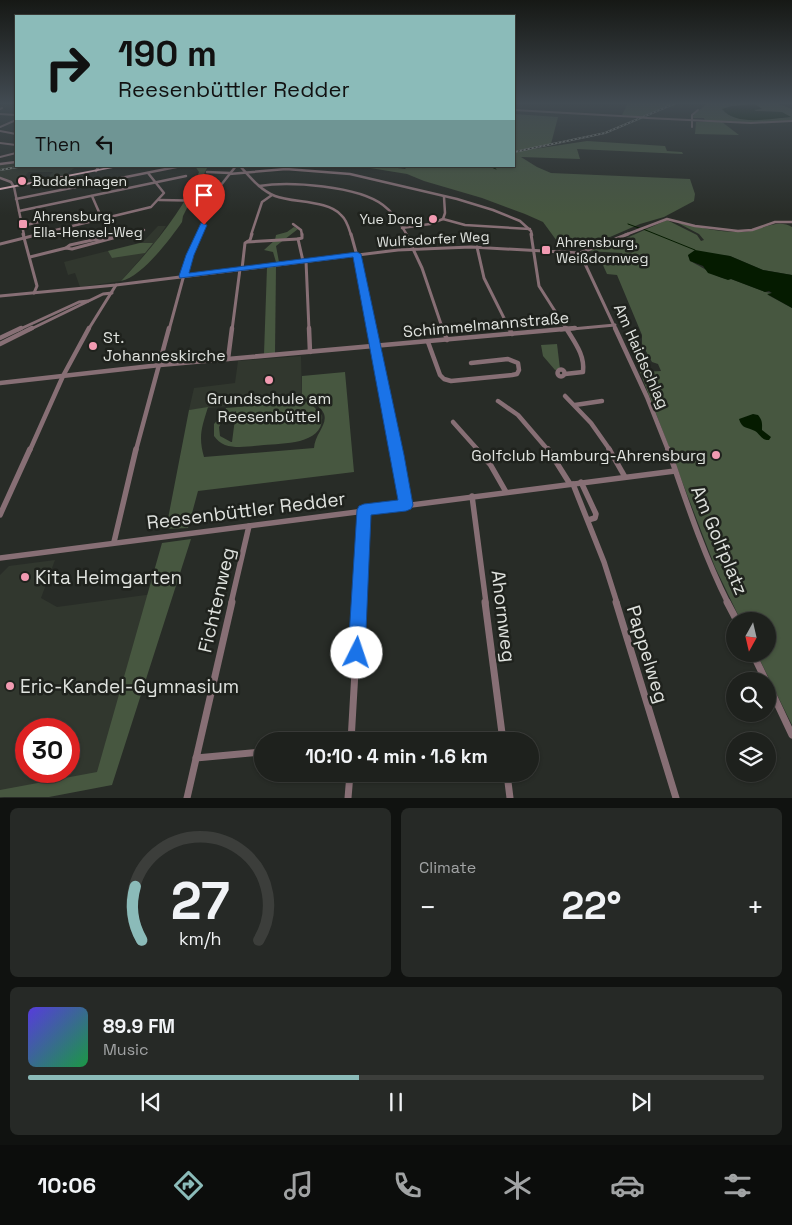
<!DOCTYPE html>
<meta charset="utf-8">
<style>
body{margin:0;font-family:"Space Grotesk",sans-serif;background:#262926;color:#f1f3f6;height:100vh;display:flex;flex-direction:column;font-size:19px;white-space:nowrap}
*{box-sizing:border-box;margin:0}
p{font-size:16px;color:#a1a3a4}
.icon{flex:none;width:28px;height:28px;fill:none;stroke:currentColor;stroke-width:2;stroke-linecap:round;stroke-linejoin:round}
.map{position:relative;height:798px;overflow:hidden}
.side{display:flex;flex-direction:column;gap:10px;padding:10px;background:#101210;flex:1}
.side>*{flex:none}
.banner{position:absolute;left:15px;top:15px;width:500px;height:152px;border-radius:0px;box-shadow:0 1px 4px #0004,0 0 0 1px #3c3e3b;background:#8bbbb9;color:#111;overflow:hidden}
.needle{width:32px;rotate:188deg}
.buttons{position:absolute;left:726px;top:612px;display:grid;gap:10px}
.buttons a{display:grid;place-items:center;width:50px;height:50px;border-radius:50%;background:#1e211d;box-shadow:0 1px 4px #0004,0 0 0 1px #3c3e3b;font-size:25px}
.speed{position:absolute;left:15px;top:718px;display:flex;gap:10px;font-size:25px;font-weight:700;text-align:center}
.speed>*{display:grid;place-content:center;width:65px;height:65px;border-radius:50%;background:#1e211d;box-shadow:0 1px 4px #0004,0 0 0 1px #3c3e3b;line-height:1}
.speed .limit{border:8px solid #d22;background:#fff;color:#111}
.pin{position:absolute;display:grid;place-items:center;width:42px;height:42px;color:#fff;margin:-51px -21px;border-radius:50% 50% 50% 0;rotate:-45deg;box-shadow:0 0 5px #0007}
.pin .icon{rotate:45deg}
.me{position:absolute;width:55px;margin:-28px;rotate:4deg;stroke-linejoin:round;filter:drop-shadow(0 0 4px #0008)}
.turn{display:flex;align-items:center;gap:18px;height:105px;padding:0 20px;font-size:22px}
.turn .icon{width:65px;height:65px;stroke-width:2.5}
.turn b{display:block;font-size:35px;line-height:42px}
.then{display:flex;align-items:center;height:48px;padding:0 20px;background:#0003;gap:10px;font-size:19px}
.big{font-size:38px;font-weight:800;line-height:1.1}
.side .card{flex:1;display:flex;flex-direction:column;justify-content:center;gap:8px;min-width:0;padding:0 18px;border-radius:8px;background:#262926}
.side .dial{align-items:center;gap:0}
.dial svg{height:130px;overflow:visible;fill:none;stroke:#3c3e3b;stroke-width:7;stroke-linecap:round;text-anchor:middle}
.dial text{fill:#f1f3f6;stroke:none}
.song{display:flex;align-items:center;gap:15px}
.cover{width:60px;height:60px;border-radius:8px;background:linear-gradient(135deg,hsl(250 70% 55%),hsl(140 70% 35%))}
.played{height:5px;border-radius:2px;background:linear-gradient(90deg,#8bbbb9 45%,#3c3e3b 45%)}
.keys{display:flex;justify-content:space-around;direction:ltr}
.heat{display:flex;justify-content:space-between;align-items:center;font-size:28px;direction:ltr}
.side .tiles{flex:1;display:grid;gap:10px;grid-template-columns:1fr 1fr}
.card:last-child{grid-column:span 2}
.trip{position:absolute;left:254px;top:732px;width:285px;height:50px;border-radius:25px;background:#1e211d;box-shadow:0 1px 4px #0004,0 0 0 1px #3c3e3b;font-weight:800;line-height:50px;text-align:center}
.menu{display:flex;height:80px;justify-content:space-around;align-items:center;background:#0c0d0c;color:#a1a3a4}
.menu .icon{width:35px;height:35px}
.menu .selected{color:#8bbbb9}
.menu b{font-size:22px;color:#f1f3f6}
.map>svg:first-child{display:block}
.built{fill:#31372e;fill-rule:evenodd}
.green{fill:#475740;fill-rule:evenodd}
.water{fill:#051b00}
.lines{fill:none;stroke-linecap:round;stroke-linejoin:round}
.stream{stroke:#051b00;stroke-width:1}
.street-far5{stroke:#876f75;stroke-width:2}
.street-far4{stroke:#876f75;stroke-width:2.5}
.street-far3{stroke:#876f75;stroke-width:3}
.street-far2{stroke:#876f75;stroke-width:4.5}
.street-far1{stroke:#876f75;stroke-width:5.5}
.street{stroke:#876f75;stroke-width:7}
.primary{fill:#e4b4bf;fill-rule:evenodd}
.rail-casing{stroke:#7c807b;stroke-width:2}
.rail{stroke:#1f221d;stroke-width:1;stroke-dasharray:2;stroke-linecap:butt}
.street-bridge{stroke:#876f75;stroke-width:2}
.route{fill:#1a73e8;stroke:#114b97}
.poi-dot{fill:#f19ab1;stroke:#1f221d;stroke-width:2}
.labels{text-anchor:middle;stroke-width:5;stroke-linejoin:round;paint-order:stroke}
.far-poi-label{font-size:14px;fill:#dfe2de;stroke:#1f221d;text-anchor:start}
.far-street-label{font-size:14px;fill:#dfe2de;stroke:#1f221d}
.street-label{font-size:16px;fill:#dfe2de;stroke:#1f221d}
.poi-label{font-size:16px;fill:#dfe2de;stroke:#1f221d;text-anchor:start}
.near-street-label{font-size:19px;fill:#dfe2de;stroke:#1f221d}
.near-poi-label{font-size:19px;fill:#dfe2de;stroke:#1f221d;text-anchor:start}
</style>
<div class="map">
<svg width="792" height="798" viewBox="0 0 792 798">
<rect width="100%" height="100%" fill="#282c27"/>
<g class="built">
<path d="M16,163V166H77L62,177L44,181L53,172H29L21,179H38L34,182L18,185L13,181L0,178V165Z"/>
<path d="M158,226H166L156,241L121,281L80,287L75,273L68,275L64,262L143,242Z"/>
<path d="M301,356L302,399L189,410L194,388L235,383L238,361Z"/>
<path d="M55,560L41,598L57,607L153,594L105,768L85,780L0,798V575L9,566ZM26,729H69V771H26Z"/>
</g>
<g class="green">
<path d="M628,103H674L640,117L622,115Z"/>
<path d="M708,103H776L792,109V121L751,123L705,121L704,118H692L694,114ZM732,106H757L760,108L754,110L756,111L780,112L790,117C767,119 753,121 730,115Z"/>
<path d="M514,114L558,117L551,144L514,151Z"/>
<path d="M696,122H722L739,135L695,134Z"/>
<path d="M587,141L665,146L667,151L682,152L683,154L577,149L580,159L521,157L537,167L551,173L690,179L695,194L694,201L664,217L640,224L610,237L590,239L595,244L581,247L562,248L543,222L525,214L482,198L424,181L407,174L358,166L397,168L393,166H400L398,168L405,169L407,167L405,166H514V152Z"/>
<path d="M195,166H208L183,216L182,222C170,239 142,277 121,281C150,250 183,212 199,172Z"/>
<path d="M667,220L697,235L701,241L704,240L699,234L678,223C699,227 722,233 744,232C760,231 777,218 792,227V275L763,270L730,256L707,254L688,255L690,261C701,266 721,281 731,279L765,292L772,293L768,295L792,308V725L757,654H768V621H741L715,567L640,372L661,371L658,364L652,362L642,344V335L617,275L607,274L602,263L612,265V263L627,264L622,253L586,251L613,244Z"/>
<path d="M294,227L298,229L276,246L279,262H276L273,252L264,250L275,240L276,235L287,232Z"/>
<path d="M140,243H153L145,253L112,258L108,251Z"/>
<path d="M276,266L275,353L264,354L267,267Z"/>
<path d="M557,344L560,369L555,370L543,356L541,345Z"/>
<path d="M345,372L354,472L198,491L188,528L166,529L189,410L208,407C202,427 198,436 204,457L314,448C315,430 337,419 315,404V398L302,399V376Z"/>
<path d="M312,401V405L322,415C325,445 283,443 264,445C252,446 237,449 225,445C220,443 217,440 214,436V424L225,412L226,408ZM236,411L232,442H231L220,436L219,427L224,418Z"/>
<path d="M191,539L112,785L49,797H0V790L97,772L162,543Z"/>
</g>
<g class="water">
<path d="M755,104L762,109L754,110L756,111L782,112L791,117C772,118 736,127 722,109L732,106Z"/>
<path d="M695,250L730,256L763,270L792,275V308L767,294L772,293L769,291L765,292L731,279L728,280L708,273L703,266L690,261L688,255Z"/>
<path d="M753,414L758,415C763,421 762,424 762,430L771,437L769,440C761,440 761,435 755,431C747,427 742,429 739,419Z"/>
</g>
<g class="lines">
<g class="stream">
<path d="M489,166L496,169"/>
<path d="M628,224L639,228"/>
<path d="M643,229L695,250"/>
</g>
<g class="street-far5">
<path d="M0,109L2,108"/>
<path d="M514,110L638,117"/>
<path d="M0,114L16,115"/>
<path d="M647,118L751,123L792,121"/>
<path d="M0,127L16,120"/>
<path d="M692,127V115L698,110"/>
<path d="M0,131L16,134"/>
<path d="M0,143L16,145"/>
<path d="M0,157L16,153"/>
</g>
<g class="street-far4">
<path d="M0,164L16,162"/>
<path d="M240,166C250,177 260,190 275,196C293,203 328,200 341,215C347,220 349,229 351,235"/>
<path d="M96,171L99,166"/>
<path d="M207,172L230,173"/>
<path d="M229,174L286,169L350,174L457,199L493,210L520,221L531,231L532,235"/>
<path d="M0,178L11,182L14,187L24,235"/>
<path d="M259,186C290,181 358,186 383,205C394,213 401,224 407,235"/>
<path d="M92,196L102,219"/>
<path d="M16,199L181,166"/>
<path d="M159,200L215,201"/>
<path d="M19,211L186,176"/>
<path d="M443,219L465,225L530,229"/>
<path d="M293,224L301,230L302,235"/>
<path d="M22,226L68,215"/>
<path d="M402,228L430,224L443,219L445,213L444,197"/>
<path d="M35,235L151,207L164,193L148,173"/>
<path d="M119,235L144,230"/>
<path d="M199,235L221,185L236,166"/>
<path d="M251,235L262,202L272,195"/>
<path d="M625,235L667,219L695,226L738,231L752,230L775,222H792"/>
</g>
<g class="street-far3">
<path d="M23,234L37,286L34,293"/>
<path d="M302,234V238L298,239L303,261"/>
<path d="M351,234L359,263L372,330"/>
<path d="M406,234L422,268L443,330"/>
<path d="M531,234L539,286L567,330"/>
<path d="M106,237L113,238L72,249L66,248L70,245Z"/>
<path d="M112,237L125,234"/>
<path d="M247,242L298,239"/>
<path d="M0,244L40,234"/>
<path d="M477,247L484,278L510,330"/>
<path d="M580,253L616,330"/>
<path d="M30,257L66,248"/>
<path d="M306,261L309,330"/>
<path d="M242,269L245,243L250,240L252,234"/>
<path d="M0,296L116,285L398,250L471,247L580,253L628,234"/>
<path d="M18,330L79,302L88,301"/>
<path d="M29,330L103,294L112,293"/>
<path d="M88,330L116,285"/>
<path d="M169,330L188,260L199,234"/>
<path d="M232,330L240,269"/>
<path d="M561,330L615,325"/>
</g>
<g class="street-far2">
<path d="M309,328L310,352"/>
<path d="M372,328L395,450"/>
<path d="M443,328L447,340"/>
<path d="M509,328L512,334"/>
<path d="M615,328L647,397L668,450"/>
<path d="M0,338L21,328"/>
<path d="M428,342L440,375L444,379L451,381L512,375L517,374L519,370L518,363L508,359L471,363"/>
<path d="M0,344L32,328"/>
<path d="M228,359L232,328"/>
<circle cx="561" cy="373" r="3.5"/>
<path d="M565,374L583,372C585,355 575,343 566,328"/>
<path d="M0,383L160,365L575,328"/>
<path d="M565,396L591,423L610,450"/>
<path d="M498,401L518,415L548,450"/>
<path d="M575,405L602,401"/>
<path d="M453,422L478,450"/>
<path d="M30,450L63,376L89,328"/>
<path d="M136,450L169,328"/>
</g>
<g class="street-far1">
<path d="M395,449L406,505"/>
<path d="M476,449L490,464L506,492"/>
<path d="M548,449L570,484"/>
<path d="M609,449L625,477"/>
<path d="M668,449C686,501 703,553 728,603"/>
<path d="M581,482L596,514L595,518L588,520"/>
<path d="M573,484L604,562L617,603"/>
<path d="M472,496L486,603"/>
<path d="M0,515L30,449"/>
<path d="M114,542L136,449"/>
<path d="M0,558L675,471"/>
<path d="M231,603L249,526"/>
<path d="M359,603L364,510"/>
</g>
<g class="street">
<path d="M485,602L503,741"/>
<path d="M616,602L676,798"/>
<path d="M727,602L737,621"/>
<path d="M753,654L766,681"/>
<path d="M768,684L792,735"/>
<path d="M351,741L359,602"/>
<path d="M469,741L503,740"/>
<path d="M196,758L262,752"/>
<path d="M507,774L510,798"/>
<path d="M187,798L232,602"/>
<path d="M348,798L350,774"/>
</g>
<path class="primary" d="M114,166H123L0,190V188Z"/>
<g class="rail-casing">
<g id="rail">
<path d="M514,152L605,133L676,103"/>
<path d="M0,170L24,166"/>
</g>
</g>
<use href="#rail" class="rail"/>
<path class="street-bridge" d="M638,117L647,118"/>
</g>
<linearGradient id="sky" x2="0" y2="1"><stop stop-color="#161815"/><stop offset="0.48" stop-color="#424b52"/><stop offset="1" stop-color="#424b52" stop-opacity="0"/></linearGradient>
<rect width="792" height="215" fill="url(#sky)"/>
<path class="route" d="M201,223L207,225L194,255L189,273L357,252L361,254L404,455L413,505L411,509L406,511L371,515L365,653L363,659L357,662L351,659L348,653L357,510L359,506L364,504L398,500L353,257L180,278L179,276L186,255Z"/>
<g class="poi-dot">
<circle cx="22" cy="181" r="5"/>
<circle cx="433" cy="219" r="5"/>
<rect x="18" y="219" width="10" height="10" rx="2.5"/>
<rect x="541" y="245" width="10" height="10" rx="2.5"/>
<circle cx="93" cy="346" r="5"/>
<circle cx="269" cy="380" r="5"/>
<circle cx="716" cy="455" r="5"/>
<circle cx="25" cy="577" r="5"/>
<circle cx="10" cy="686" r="5"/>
</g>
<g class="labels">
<g class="far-poi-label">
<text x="32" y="186">Buddenhagen</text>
<text x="33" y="221">Ahrensburg,<tspan x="33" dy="16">Ella-Hensel-Weg</tspan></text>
<text x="423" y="224" text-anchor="end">Yue Dong</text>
<text x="556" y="247">Ahrensburg,<tspan x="556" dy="16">Weißdornweg</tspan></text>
</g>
<g class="far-street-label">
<text transform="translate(433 239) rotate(-3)" y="5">Wulfsdorfer Weg</text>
</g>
<g class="street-label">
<text transform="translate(486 324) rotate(-5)" y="6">Schimmelmannstraße</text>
<text transform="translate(642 356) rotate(66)" y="6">Am Haidschlag</text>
</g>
<g class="poi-label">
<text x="103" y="343">St.<tspan x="103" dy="18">Johanneskirche</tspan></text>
<text x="269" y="404" text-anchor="middle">Grundschule am<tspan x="269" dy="18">Reesenbüttel</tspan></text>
<text x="706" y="461" text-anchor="end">Golfclub Hamburg-Ahrensburg</text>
</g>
<g class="near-street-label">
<text transform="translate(246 510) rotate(-7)" y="7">Reesenbüttler Redder</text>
<text transform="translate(720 540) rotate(67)" y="7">Am Golfplatz</text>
<text transform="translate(216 600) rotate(-77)" y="7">Fichtenweg</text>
<text transform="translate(504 616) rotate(83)" y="7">Ahornweg</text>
<text transform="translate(648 654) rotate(73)" y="7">Pappelweg</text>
</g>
<g class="near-poi-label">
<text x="35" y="584">Kita Heimgarten</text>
<text x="20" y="693">Eric-Kandel-Gymnasium</text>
</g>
</g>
</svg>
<div class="buttons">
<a><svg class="needle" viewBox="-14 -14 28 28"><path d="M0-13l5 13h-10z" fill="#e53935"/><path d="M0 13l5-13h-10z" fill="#a1a3a4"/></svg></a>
<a><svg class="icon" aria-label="search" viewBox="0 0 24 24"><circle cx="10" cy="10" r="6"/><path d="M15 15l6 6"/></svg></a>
<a><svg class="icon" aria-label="layers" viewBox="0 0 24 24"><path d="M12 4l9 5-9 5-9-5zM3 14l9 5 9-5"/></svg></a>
</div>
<div class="speed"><div class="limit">30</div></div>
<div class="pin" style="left:204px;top:225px;background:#d93025"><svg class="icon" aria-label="arrive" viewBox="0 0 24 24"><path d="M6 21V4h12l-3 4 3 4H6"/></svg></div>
<svg class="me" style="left:357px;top:653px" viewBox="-20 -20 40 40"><circle r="19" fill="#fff"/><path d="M0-13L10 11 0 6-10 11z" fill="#1a73e8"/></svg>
<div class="trip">10:10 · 4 min · 1.6 km</div>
<div class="banner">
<div class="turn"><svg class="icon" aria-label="right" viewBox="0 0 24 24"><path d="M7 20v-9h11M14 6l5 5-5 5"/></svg><div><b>190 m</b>Reesenbüttler Redder</div></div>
<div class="then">Then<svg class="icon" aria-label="left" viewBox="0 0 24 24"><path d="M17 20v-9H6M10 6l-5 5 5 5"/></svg></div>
</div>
</div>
<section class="side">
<div class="tiles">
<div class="card dial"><svg viewBox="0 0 100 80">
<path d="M14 69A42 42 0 1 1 86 69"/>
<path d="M14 69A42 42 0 0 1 10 36" stroke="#8bbbb9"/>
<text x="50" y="56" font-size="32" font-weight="700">27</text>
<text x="50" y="72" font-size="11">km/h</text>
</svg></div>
<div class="card"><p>Climate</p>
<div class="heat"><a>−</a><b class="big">22°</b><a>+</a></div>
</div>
<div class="card">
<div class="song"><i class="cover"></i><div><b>89.9 FM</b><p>Music</p></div></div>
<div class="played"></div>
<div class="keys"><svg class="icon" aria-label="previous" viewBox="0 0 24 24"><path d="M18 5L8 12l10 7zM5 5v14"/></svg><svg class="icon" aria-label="pause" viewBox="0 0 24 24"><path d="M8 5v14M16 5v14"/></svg><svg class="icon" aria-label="next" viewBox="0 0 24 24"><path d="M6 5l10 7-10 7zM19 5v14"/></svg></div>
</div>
</div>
</section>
<nav class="menu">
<b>10:06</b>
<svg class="icon selected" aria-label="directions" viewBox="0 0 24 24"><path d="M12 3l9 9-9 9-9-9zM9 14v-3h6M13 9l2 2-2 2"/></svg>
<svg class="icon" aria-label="music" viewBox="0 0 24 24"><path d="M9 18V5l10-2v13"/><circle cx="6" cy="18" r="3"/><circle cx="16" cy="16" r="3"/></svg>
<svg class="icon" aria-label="phone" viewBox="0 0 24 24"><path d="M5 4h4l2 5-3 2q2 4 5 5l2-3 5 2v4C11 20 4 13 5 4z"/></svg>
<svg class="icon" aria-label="climate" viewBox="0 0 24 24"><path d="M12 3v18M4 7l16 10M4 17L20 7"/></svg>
<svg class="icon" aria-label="car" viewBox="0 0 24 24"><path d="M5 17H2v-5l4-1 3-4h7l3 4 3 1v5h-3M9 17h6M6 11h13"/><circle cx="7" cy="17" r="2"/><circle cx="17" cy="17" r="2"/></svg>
<svg class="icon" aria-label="filters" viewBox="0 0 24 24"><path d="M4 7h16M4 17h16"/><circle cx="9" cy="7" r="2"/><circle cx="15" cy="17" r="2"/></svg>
</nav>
